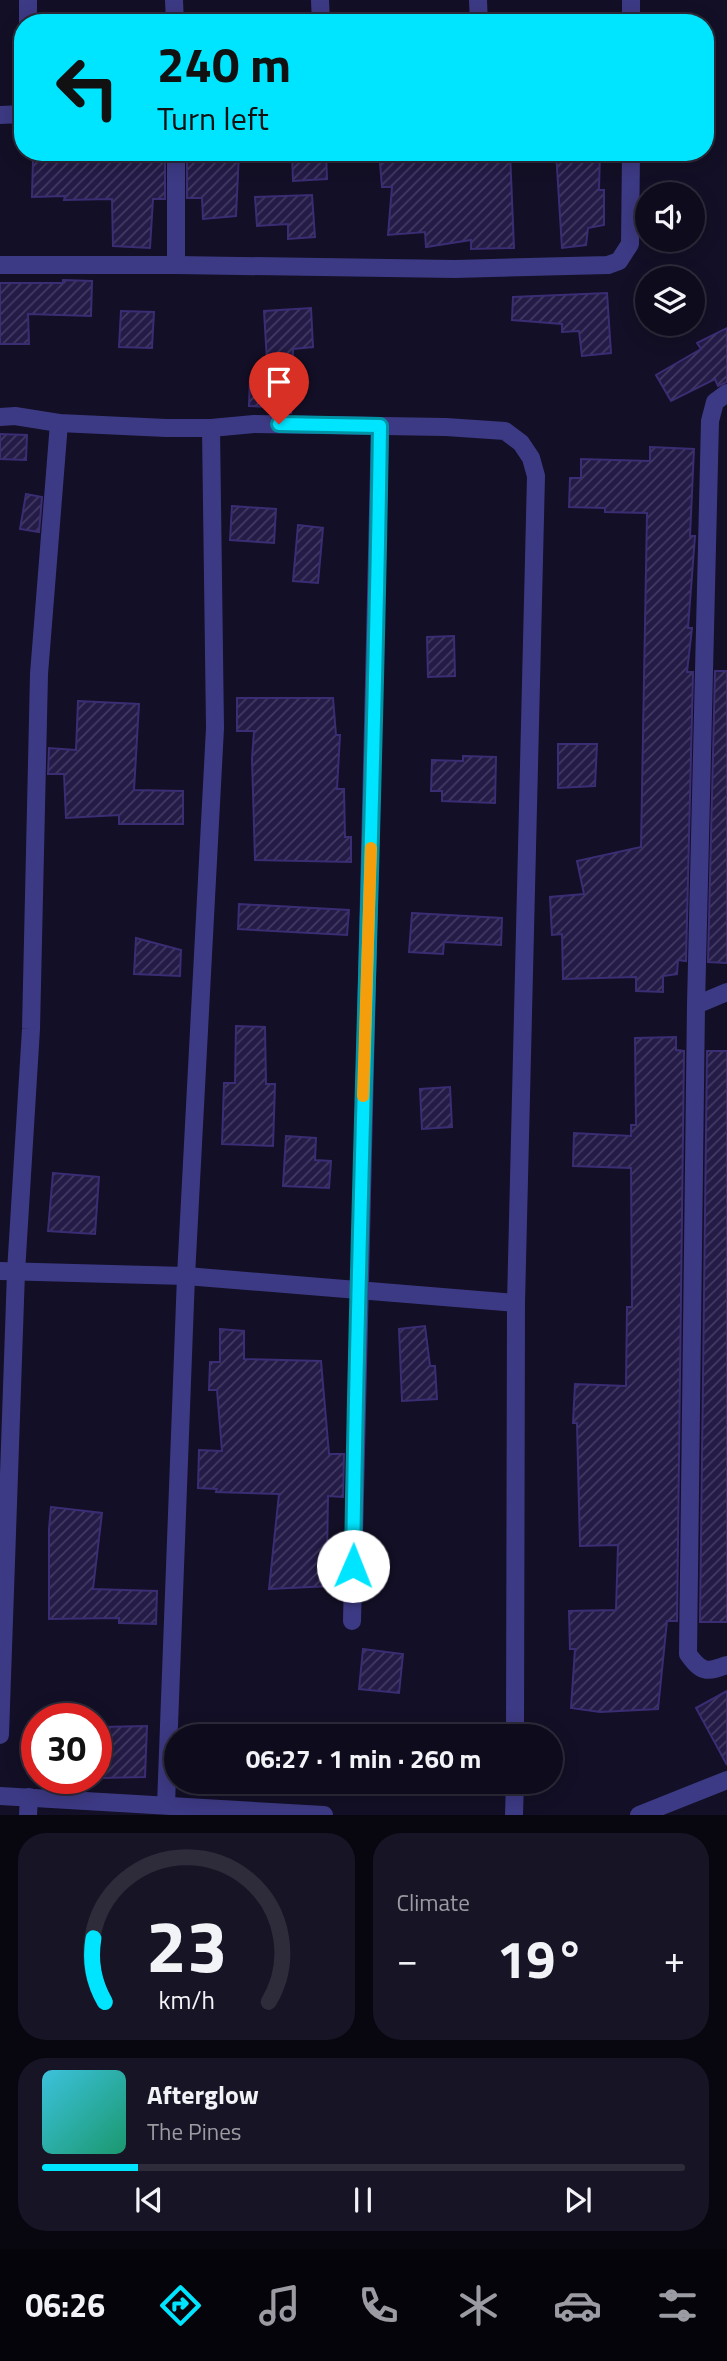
<!DOCTYPE html>
<meta charset="utf-8">
<style>
body{margin:0;font-family:"Titillium Web",sans-serif;background:#171425;color:#f1f3f6;height:100vh;display:flex;flex-direction:column;font-size:26px;white-space:nowrap}
*{box-sizing:border-box;margin:0}
p{font-size:23px;color:#9b9ba3}
.icon{flex:none;width:38px;height:38px;fill:none;stroke:currentColor;stroke-width:2;stroke-linecap:round;stroke-linejoin:round}
.map{position:relative;height:1815px;overflow:hidden}
.panel{display:flex;flex-direction:column;gap:18px;padding:18px;background:#08060f;flex:1}
.panel>*{flex:none}
.hud{position:absolute;left:14px;top:14px;width:700px;height:147px;border-radius:28px;box-shadow:0 4px 18px #0003,0 0 0 2px #2e2b3b;background:#00e5ff;color:#111;overflow:hidden}
.fabs{position:absolute;left:635px;top:182px;display:grid;gap:14px}
.fabs a{display:grid;place-items:center;width:70px;height:70px;border-radius:50%;background:#0e0b1c;box-shadow:0 4px 18px #0003,0 0 0 2px #2e2b3b;font-size:35px}
.speed{position:absolute;left:21px;top:1703px;display:flex;gap:14px;font-size:35px;font-weight:700;text-align:center}
.speed>*{display:grid;place-content:center;width:91px;height:91px;border-radius:50%;background:#0e0b1c;box-shadow:0 4px 18px #0003,0 0 0 2px #2e2b3b;line-height:1}
.speed .limit{border:10px solid #d22;background:#fff;color:#111}
.pin{position:absolute;display:grid;place-items:center;width:60px;height:60px;color:#fff;margin:-72px -30px;border-radius:50% 50% 50% 0;rotate:-45deg;box-shadow:0 0 7px #0007}
.pin .icon{rotate:45deg}
.me{position:absolute;width:77px;margin:-38px;rotate:1deg;stroke-linejoin:round;filter:drop-shadow(0 0 5px #0008)}
.turn{display:flex;align-items:center;gap:24px;height:147px;padding:0 28px;font-size:32px}
.turn .icon{width:91px;height:91px;stroke-width:2.5}
.turn b{display:block;font-size:49px;line-height:60px}
.big{font-size:52px;font-weight:700;line-height:1.1}
.panel .tile{flex:1;display:flex;flex-direction:column;justify-content:center;gap:10px;min-width:0;padding:0 24px;border-radius:28px;background:#171425}
.panel .dial{align-items:center;gap:0}
.dial svg{height:182px;overflow:visible;fill:none;stroke:#2e2b3b;stroke-width:7;stroke-linecap:round;text-anchor:middle}
.dial text{fill:#f1f3f6;stroke:none}
.song{display:flex;align-items:center;gap:21px}
.cover{width:84px;height:84px;border-radius:10px;background:linear-gradient(135deg,hsl(190 70% 55%),hsl(160 70% 35%))}
.played{height:7px;border-radius:4px;background:linear-gradient(90deg,#00e5ff 15%,#2e2b3b 15%)}
.keys{display:flex;justify-content:space-around;direction:ltr}
.heat{display:flex;justify-content:space-between;align-items:center;font-size:38px;direction:ltr}
.panel .tiles{flex:1;display:grid;gap:18px;grid-template-columns:1fr 1fr}
.tile:last-child{grid-column:span 2}
.trip{position:absolute;left:164px;top:1724px;width:399px;height:70px;border-radius:35px;background:#0e0b1c;box-shadow:0 4px 18px #0003,0 0 0 2px #2e2b3b;font-weight:700;line-height:70px;text-align:center}
.dock{display:flex;height:112px;justify-content:space-around;align-items:center;background:#06040b;color:#9b9ba3}
.dock .icon{width:49px;height:49px}
.dock .active{color:#00e5ff}
.dock b{font-size:32px;color:#f1f3f6}
.map>svg:first-child{display:block}
.building{fill:url(#building-hatch);stroke:#3b2d73;stroke-width:2}
.lines{fill:none;stroke-linecap:round;stroke-linejoin:round}
.minor{stroke:#3d3a85;stroke-width:18}
.route-casing{stroke:#0095a6;stroke-width:18}
.route{stroke:#00e5ff;stroke-width:12}
.slow{stroke:#f59e0b;stroke-width:12}
</style>
<div class="map">
<svg width="727" height="1815" viewBox="0 0 727 1815">
<defs>
<pattern id="building-hatch" width="6" height="6" patternUnits="userSpaceOnUse" patternTransform="scale(1.75)"><rect width="6" height="6" fill="#241b47"/><path d="M-1 1l2-2M0 6l6-6M5 7l2-2" fill="none" stroke="#433b63"/></pattern>
</defs>
<rect width="100%" height="100%" fill="#130f26"/>
<g class="building">
<path d="M112,152H165V199H153L150,248L113,246L112,199L64,200L65,196L32,197L33,159L112,162Z"/>
<path d="M187,152H239L236,216L203,219L202,198H187Z"/>
<path d="M292,152H326L327,179L293,181Z"/>
<path d="M379,152H510L514,248L471,249V240L426,247L425,232L388,235L392,187H382Z"/>
<path d="M556,152H600L599,190H604V225L588,228L586,245L562,248Z"/>
<path d="M312,195L315,237L288,239V224L257,226L255,197Z"/>
<path d="M63,280L92,281L91,316L28,314L29,344H0V283H63Z"/>
<path d="M607,293L611,353L582,356L579,331L562,332V324L512,320L513,297Z"/>
<path d="M311,308L313,347L293,349L291,413H269V407L249,406L250,378H268L264,311Z"/>
<path d="M121,311L154,312L152,348L119,347Z"/>
<path d="M727,328V382L718,386L715,379L671,401L656,375L701,349L697,343Z"/>
<path d="M0,434L27,435L26,460L0,459Z"/>
<path d="M650,447L694,449L690,536H695L688,628H692L687,672H693L686,961L678,960L677,974L663,976V992L636,991V977L563,979L562,934L552,935L550,897L584,894L577,861L641,847L647,513L605,512V508L569,507L570,478H581V459L650,461Z"/>
<path d="M26,494L42,497L39,532L20,529Z"/>
<path d="M232,506L276,509L274,543L230,540Z"/>
<path d="M298,525L323,528L318,583L293,581Z"/>
<path d="M454,636L455,676L428,677L427,637Z"/>
<path d="M715,671H727V963L708,962Z"/>
<path d="M237,698H333L336,735H340L337,789H344L345,837H351V862L255,860L252,759L254,731H237Z"/>
<path d="M78,701L139,704L134,790L183,791V824H119V815L66,818L64,774H48L49,748L76,750Z"/>
<path d="M558,744H597L595,786L558,788Z"/>
<path d="M463,756L496,757L495,803L442,801V791H431L432,760L463,761Z"/>
<path d="M239,904L349,910L347,935L238,929Z"/>
<path d="M412,913L502,918L501,945L444,942L443,954L409,952Z"/>
<path d="M136,938L181,950L180,976L134,974Z"/>
<path d="M236,1026L265,1027L266,1084H275L273,1146L222,1144L224,1083H235Z"/>
<path d="M676,1037V1050L684,1051L677,1621H667L658,1709L600,1712L571,1708L575,1649H570L569,1611L616,1610L618,1545L580,1546L577,1423H573L575,1384L626,1386L627,1307H632L631,1168L573,1166L574,1133L631,1136V1125H636L635,1038Z"/>
<path d="M707,1051H727V1622H700Z"/>
<path d="M450,1087L452,1127L422,1129L420,1089Z"/>
<path d="M286,1136L316,1138L315,1160L331,1161L329,1188L283,1186Z"/>
<path d="M53,1173L99,1177L95,1234L48,1231Z"/>
<path d="M425,1326L430,1366H435L437,1399L402,1401L399,1329Z"/>
<path d="M220,1329L244,1331V1359L321,1361L329,1454H344L343,1497L328,1496L327,1557H331V1586L269,1589L279,1494L216,1492L217,1489L198,1488L199,1450L222,1451L217,1390H209L210,1362H220Z"/>
<path d="M51,1507L102,1513L93,1589L157,1591L156,1624L119,1623V1618L49,1619V1529Z"/>
<path d="M363,1649L403,1654L399,1693L359,1689Z"/>
<path d="M727,1691V1765L696,1708Z"/>
<path d="M147,1726L145,1777L102,1778L100,1727Z"/>
</g>
<g class="lines">
<g class="minor">
<path d="M28,0V23"/>
<path d="M174,0L175,23"/>
<path d="M320,0L321,23"/>
<path d="M478,0L479,23"/>
<path d="M631,23V0"/>
<path d="M0,115L23,114"/>
<path d="M176,152V265"/>
<path d="M0,265H176L455,269L608,265L619,261L630,244L631,152"/>
<path d="M727,393L715,402L710,421L696,1005L688,1654C701,1672 706,1673 727,1665"/>
<path d="M0,417L15,416L59,423L166,428H211L254,424L446,427L505,431L521,443L531,458L536,476L516,1303L515,1736"/>
<path d="M696,1005L727,992"/>
<path d="M0,1271L186,1276L516,1303"/>
<path d="M352,1621C359,1223 373,825 380,426"/>
<path d="M0,1735L16,1272L31,1029L39,674L59,423"/>
<path d="M0,1796L324,1815"/>
<path d="M166,1805L186,1276L215,728L211,428"/>
<path d="M28,1815L29,1797"/>
<path d="M514,1815L515,1782"/>
<path d="M639,1815L727,1780"/>
</g>
</g>
<g class="lines">
<g class="route-casing">
<path id="route" d="M279,424L380,426C375,806 358,1186 353,1566"/>
</g>
<use href="#route" class="route"/>
<path class="slow" d="M363,1096L371,848"/>
</g>
</svg>
<div class="fabs">
<a><svg class="icon" aria-label="sound" viewBox="0 0 24 24"><path d="M4 9h4l5-4v14l-5-4H4zM17 9q2 3 0 6"/></svg></a>
<a><svg class="icon" aria-label="layers" viewBox="0 0 24 24"><path d="M12 4l9 5-9 5-9-5zM3 14l9 5 9-5"/></svg></a>
</div>
<div class="speed"><div class="limit">30</div></div>
<div class="pin" style="left:279px;top:424px;background:#d93025"><svg class="icon" aria-label="arrive" viewBox="0 0 24 24"><path d="M6 21V4h12l-3 4 3 4H6"/></svg></div>
<svg class="me" style="left:353px;top:1566px" viewBox="-20 -20 40 40"><circle r="19" fill="#fff"/><path d="M0-13L10 11 0 6-10 11z" fill="#00e5ff"/></svg>
<div class="trip">06:27 · 1 min · 260 m</div>
<div class="hud">
<div class="turn"><svg class="icon" aria-label="left" viewBox="0 0 24 24"><path d="M17 20v-9H6M10 6l-5 5 5 5"/></svg><div><b>240 m</b>Turn left</div></div>
</div>
</div>
<section class="panel">
<div class="tiles">
<div class="tile dial"><svg viewBox="0 0 100 80">
<path d="M14 69A42 42 0 1 1 86 69"/>
<path d="M14 69A42 42 0 0 1 9 41" stroke="#00e5ff"/>
<text x="50" y="56" font-size="32" font-weight="700">23</text>
<text x="50" y="72" font-size="11">km/h</text>
</svg></div>
<div class="tile"><p>Climate</p>
<div class="heat"><a>−</a><b class="big">19°</b><a>+</a></div>
</div>
<div class="tile">
<div class="song"><i class="cover"></i><div><b>Afterglow</b><p>The Pines</p></div></div>
<div class="played"></div>
<div class="keys"><svg class="icon" aria-label="previous" viewBox="0 0 24 24"><path d="M18 5L8 12l10 7zM5 5v14"/></svg><svg class="icon" aria-label="pause" viewBox="0 0 24 24"><path d="M8 5v14M16 5v14"/></svg><svg class="icon" aria-label="next" viewBox="0 0 24 24"><path d="M6 5l10 7-10 7zM19 5v14"/></svg></div>
</div>
</div>
</section>
<nav class="dock">
<b>06:26</b>
<svg class="icon active" aria-label="directions" viewBox="0 0 24 24"><path d="M12 3l9 9-9 9-9-9zM9 14v-3h6M13 9l2 2-2 2"/></svg>
<svg class="icon" aria-label="music" viewBox="0 0 24 24"><path d="M9 18V5l10-2v13"/><circle cx="6" cy="18" r="3"/><circle cx="16" cy="16" r="3"/></svg>
<svg class="icon" aria-label="phone" viewBox="0 0 24 24"><path d="M5 4h4l2 5-3 2q2 4 5 5l2-3 5 2v4C11 20 4 13 5 4z"/></svg>
<svg class="icon" aria-label="climate" viewBox="0 0 24 24"><path d="M12 3v18M4 7l16 10M4 17L20 7"/></svg>
<svg class="icon" aria-label="car" viewBox="0 0 24 24"><path d="M5 17H2v-5l4-1 3-4h7l3 4 3 1v5h-3M9 17h6M6 11h13"/><circle cx="7" cy="17" r="2"/><circle cx="17" cy="17" r="2"/></svg>
<svg class="icon" aria-label="filters" viewBox="0 0 24 24"><path d="M4 7h16M4 17h16"/><circle cx="9" cy="7" r="2"/><circle cx="15" cy="17" r="2"/></svg>
</nav>
